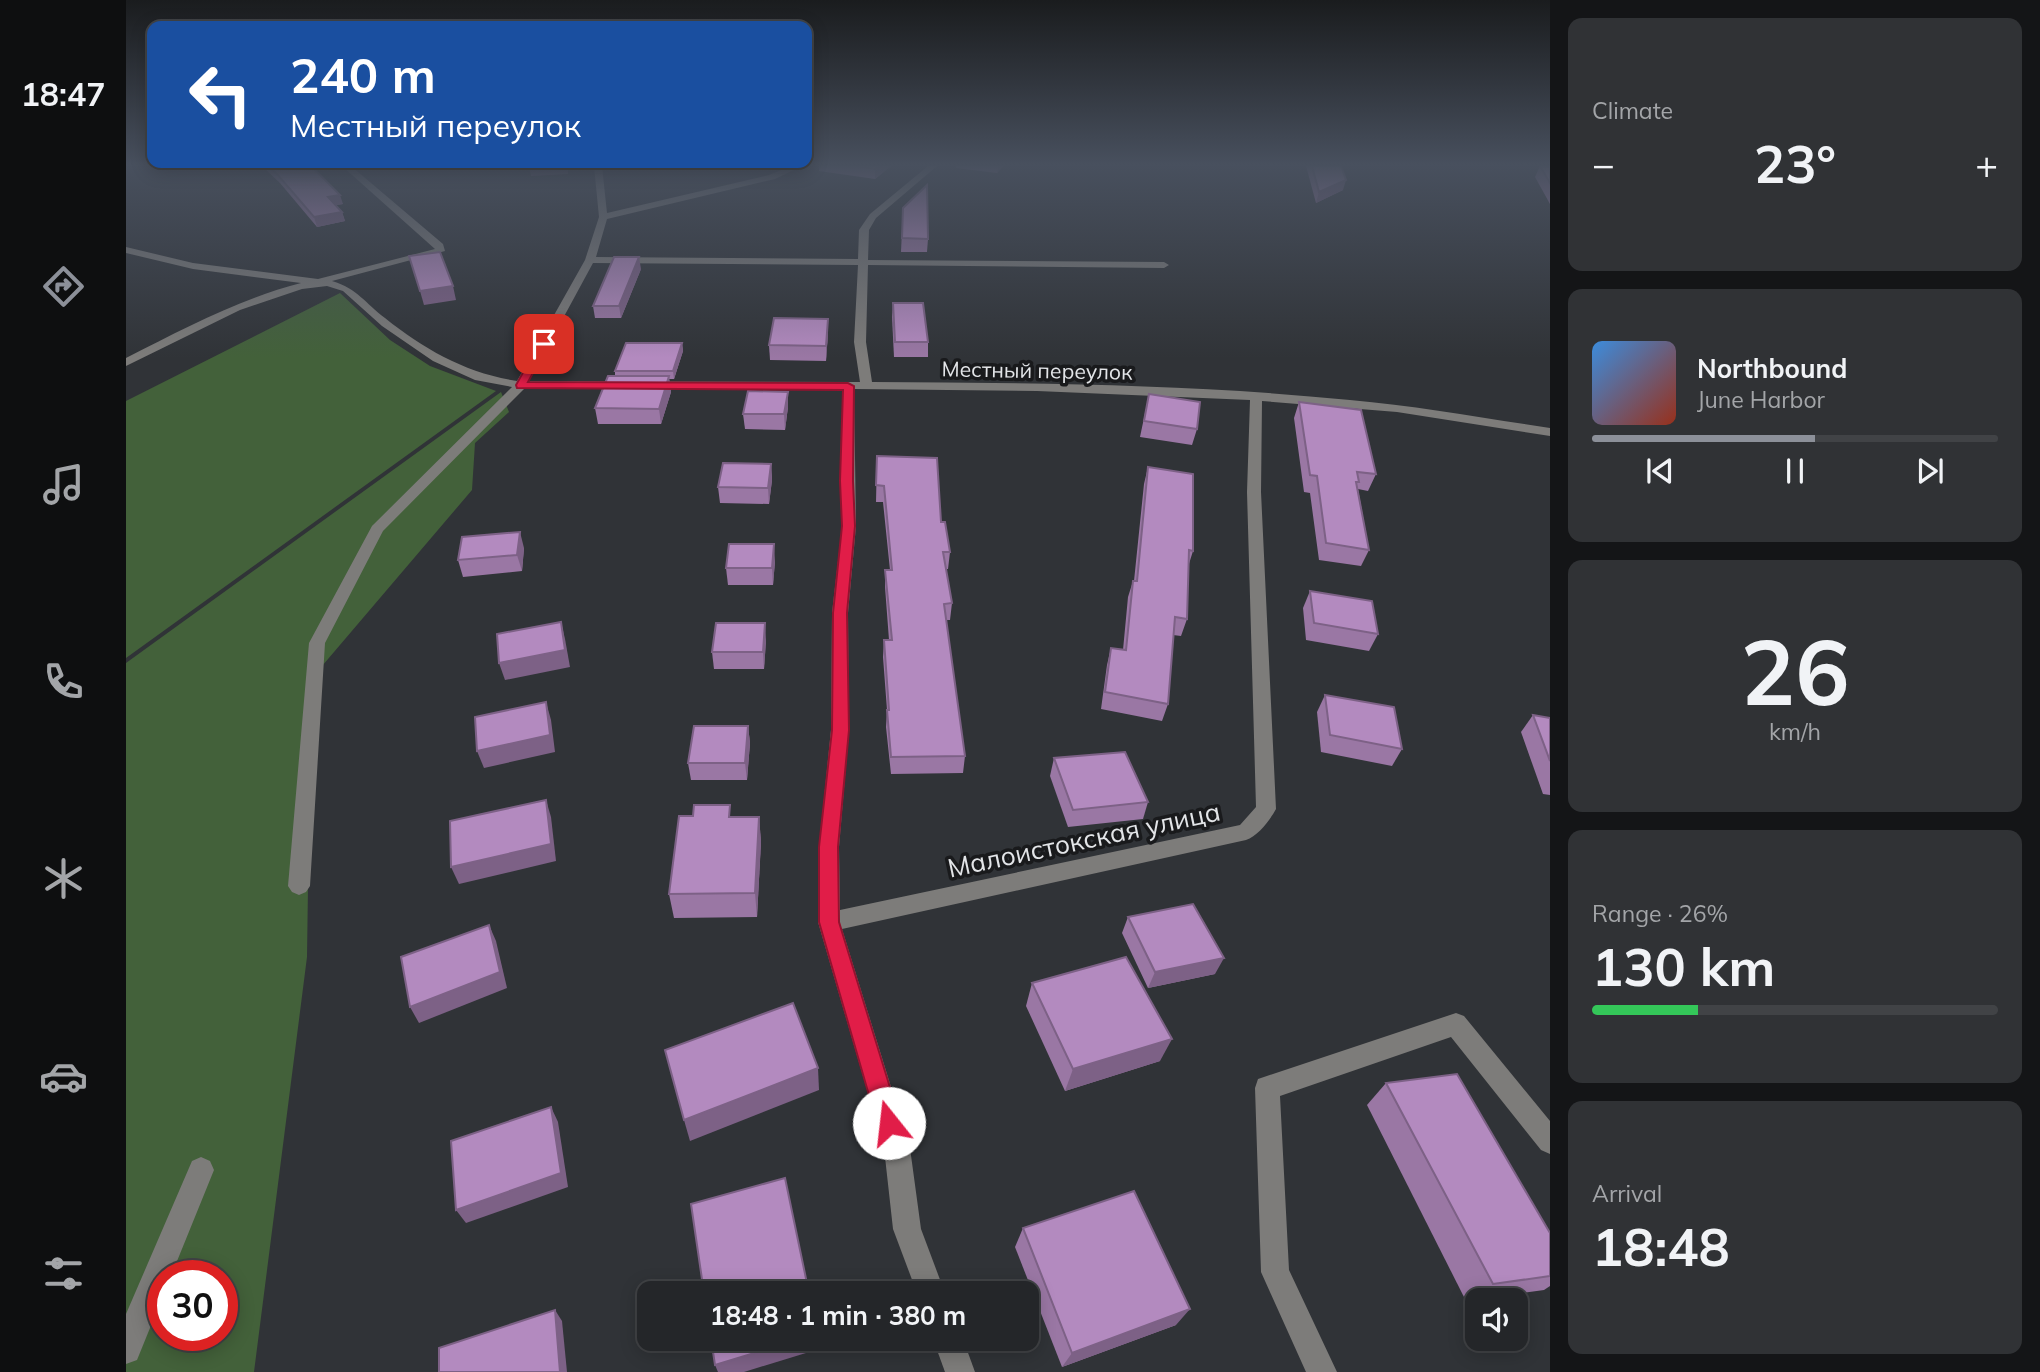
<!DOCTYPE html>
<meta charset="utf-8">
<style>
body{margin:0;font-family:Mulish,sans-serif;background:#303235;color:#f1f3f6;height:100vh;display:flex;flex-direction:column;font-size:26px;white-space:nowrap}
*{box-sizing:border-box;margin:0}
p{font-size:23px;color:#a3a5a8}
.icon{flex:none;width:38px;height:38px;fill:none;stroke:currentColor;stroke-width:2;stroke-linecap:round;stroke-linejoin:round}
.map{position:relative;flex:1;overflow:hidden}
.sheet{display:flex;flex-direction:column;gap:18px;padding:18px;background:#141517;width:490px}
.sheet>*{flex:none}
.banner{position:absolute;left:21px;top:21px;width:665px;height:147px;border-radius:14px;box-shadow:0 4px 18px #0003,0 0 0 2px #414346;background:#1a4fa0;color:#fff;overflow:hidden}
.buttons{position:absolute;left:1339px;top:1288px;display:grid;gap:14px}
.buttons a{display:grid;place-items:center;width:63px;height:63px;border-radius:14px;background:#242629;box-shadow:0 4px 18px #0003,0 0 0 2px #414346;font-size:35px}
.speed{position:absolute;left:21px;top:1260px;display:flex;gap:14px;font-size:35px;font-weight:700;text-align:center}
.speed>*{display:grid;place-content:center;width:91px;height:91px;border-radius:50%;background:#242629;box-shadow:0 4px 18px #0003,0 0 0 2px #414346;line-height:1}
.speed .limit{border:10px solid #d22;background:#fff;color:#111}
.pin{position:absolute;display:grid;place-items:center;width:60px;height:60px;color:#fff;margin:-30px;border-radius:14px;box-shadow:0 4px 10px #0006}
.me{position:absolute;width:77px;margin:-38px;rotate:344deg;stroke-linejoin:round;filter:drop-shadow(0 0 5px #0008)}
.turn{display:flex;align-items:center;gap:24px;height:147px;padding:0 28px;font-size:32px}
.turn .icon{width:91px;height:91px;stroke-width:2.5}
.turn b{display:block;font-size:49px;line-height:60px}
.big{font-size:52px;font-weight:700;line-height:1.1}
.sheet .card{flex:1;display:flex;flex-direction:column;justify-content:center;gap:10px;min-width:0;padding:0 24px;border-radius:14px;background:#303235}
.sheet .dial{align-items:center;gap:0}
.dial b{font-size:91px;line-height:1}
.song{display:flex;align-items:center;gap:21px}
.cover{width:84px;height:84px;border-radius:10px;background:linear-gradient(135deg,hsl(210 70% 55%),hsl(10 70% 35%))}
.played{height:7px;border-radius:4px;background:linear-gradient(90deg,#8c9099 55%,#414346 55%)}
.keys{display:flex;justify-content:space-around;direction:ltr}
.heat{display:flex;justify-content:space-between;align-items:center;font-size:38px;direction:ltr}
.charge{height:10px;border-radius:5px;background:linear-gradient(90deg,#34c759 26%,#414346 0)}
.trip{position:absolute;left:511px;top:1281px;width:402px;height:70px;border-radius:14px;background:#242629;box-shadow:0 4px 18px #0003,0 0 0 2px #414346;font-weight:700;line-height:70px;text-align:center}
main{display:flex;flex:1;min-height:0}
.menu{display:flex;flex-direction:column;width:126px;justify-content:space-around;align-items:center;background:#0e0f10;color:#a3a5a8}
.menu .icon{width:49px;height:49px}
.menu .on{color:#8c9099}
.menu b{font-size:32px;color:#f1f3f6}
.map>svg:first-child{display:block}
.green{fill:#43613a;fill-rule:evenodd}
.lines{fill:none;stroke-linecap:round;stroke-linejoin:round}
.minor{fill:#7d7c7a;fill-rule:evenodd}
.wall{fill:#9a77a4}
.shaded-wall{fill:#7d6186}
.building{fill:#b38abf;stroke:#7d6186;stroke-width:2}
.route{fill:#e11d48;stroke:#92132f;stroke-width:2}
.labels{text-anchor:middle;stroke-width:7;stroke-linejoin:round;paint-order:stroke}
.far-street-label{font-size:21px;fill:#e3e5e8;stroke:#191a1c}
.street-label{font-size:26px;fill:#e3e5e8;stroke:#191a1c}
</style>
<main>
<nav class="menu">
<b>18:47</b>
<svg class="icon on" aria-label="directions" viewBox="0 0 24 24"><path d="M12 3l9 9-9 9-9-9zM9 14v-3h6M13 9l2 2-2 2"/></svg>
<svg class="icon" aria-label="music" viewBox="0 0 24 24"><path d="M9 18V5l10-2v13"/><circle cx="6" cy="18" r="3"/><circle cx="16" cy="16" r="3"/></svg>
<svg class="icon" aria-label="phone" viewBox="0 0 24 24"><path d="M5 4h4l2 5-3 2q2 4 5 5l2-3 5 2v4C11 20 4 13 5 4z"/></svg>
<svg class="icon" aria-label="climate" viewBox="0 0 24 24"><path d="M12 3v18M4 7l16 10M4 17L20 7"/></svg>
<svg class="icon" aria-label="car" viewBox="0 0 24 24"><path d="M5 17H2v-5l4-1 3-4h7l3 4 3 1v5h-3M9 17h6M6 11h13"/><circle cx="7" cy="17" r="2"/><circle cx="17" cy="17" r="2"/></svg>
<svg class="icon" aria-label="filters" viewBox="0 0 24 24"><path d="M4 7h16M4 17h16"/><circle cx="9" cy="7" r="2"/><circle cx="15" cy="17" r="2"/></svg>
</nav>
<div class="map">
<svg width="1424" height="1372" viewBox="0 0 1424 1372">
<rect width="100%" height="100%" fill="#303337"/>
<g class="green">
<path d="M214,293L264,340L304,366L370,391L0,658V401Z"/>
<path d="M375,392L383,412L349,443L346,490L185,679L181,957L128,1372H0V663ZM37,1276H96V1335H37Z"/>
</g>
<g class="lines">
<g class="minor">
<path d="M216,166H225L317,244L319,251L206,281C232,289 239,303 259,318C299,350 340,373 391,381L459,260L473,217L468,166H476L481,213L643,175L665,166H676L649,179L481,219L470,257L732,259L733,230L744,214L802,166H811L750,218L743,230L742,260L1038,262L1043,265L1038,268L742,265L740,342L746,382C905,383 1066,384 1224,400C1291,406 1357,418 1424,428V436L1271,412L1136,401L1135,492L1150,809C1144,820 1132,836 1120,840L716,929L784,1148L795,1229L819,1293H791L767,1229L758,1148L692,922L693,847L705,730L706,613L716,526V389H398L257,531L199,643L184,886L180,892L173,895L166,892L162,886L183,643L246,526L386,387L349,380L307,361L256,326L217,291L201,286L176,289L114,310L0,366V358C57,329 113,299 175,283L67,269L0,253V247L67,263L192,279L309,249ZM467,263L732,265L728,342L734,382L403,381ZM728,389L911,391L1124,400L1121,492L1130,807L1114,825L714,910L713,847L723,730L722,613L730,526Z"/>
<path d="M1330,1013L1338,1016L1424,1121V1154L1415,1150L1325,1037L1154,1096L1163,1270L1211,1372H1180L1135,1272L1129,1088L1132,1079Z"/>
<path d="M75,1157L84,1161L88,1170L45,1276H37V1296L11,1360L0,1364V1314L66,1161Z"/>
<path d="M807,1339H837L849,1372H819Z"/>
</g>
</g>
<g class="wall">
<path d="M136,166H185L217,204L210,205L216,212L219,221L191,227L154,183Z"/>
<path d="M693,166H765L749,179L693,171Z"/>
<path d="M830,166H877L871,173L830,168Z"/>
<path d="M1180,166H1215L1217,190L1190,203Z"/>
<path d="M1414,166L1424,167V204L1409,177Z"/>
<path d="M777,208L802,239L801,252H775Z"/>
<path d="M515,269L495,318H469L467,306Z"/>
<path d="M767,303L802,342V357H768L766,317Z"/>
<path d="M702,333L700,361L644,360L643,345Z"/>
<path d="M556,343L557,351L548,379H543L545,392L535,424H472L469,408L489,376V371Z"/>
<path d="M1023,394L1071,429L1066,445L1014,437Z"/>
<path d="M1173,402L1250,474L1242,491L1232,489L1243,550L1235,566L1193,560L1184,493L1178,492L1168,418Z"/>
<path d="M662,407L659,430L619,429L617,414Z"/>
<path d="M751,456L815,522L824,552L822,569H820L826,603L824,620H820L839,756L837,773L765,774L760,727L761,710L757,657L758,640H763L759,587V570H764L757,502H750Z"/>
<path d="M645,464L646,480L643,504L594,503L592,487Z"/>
<path d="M1022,467L1067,551L1062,567L1061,619L1055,636L1047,635L1042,704L1036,721L975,709L981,665L985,648L997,650L1002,597L1007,581H1008L1018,484Z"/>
<path d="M398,548L396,571L337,577L332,560Z"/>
<path d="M649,561L647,585H602L600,568Z"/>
<path d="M1184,591L1252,634L1243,651L1180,640L1177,608Z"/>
<path d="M640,640L638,669H588L586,652Z"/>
<path d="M1199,695L1276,749L1266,766L1195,752L1191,712Z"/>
<path d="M1407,715L1424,718V795L1417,794L1395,732Z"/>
<path d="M622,726L624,743L621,780H565L562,763Z"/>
<path d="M928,758L1022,802L1017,819L942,827L924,776Z"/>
<path d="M606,817H633L635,842L631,917L548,918L543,894Z"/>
<path d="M1002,917L1089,974L1022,988L996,933Z"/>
<path d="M906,983L1034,1061L939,1091L900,1006Z"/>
<path d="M1260,1083L1424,1233V1286L1418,1290L1340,1301L1241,1105Z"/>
<path d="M897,1228L1050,1325L936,1367L889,1247Z"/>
</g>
<g class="shaded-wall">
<path d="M403,166H442V174L405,176Z"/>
<path d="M753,166H765L749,179V169Z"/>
<path d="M872,166H877L871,173Z"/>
<path d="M1220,180L1217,190L1190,203L1193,192Z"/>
<path d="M214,195L217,204L205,206L202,197Z"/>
<path d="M216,212L219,221L191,227L188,217Z"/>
<path d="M513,257L515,269L495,318L493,306Z"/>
<path d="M327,286L330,300L298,305L294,291Z"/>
<path d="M702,319V333L700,361V346Z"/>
<path d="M556,343L557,351L548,379L547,371Z"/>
<path d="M543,376L545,392L535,424L533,409Z"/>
<path d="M662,392V407L659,430L658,414Z"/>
<path d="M645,464L646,480L643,504L642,488Z"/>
<path d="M394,532L398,548L396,571L391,555Z"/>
<path d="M648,544L649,561L647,585L646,568Z"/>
<path d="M435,622L439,639L444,667L379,680L373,663Z"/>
<path d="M639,623L640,640L638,669L637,652Z"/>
<path d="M420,702L425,720L429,752L358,768L351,751Z"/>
<path d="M622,726L624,743L621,780L619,763Z"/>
<path d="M420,800L425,817L430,861L333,884L325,867Z"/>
<path d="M633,817L635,842L631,917L629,893Z"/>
<path d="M363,925L370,941L381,988L293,1023L284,1007Z"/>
<path d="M1098,958L1089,974L1022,988L1029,972Z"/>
<path d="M1046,1039L1034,1061L939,1091L947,1069Z"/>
<path d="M692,1068L693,1090L564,1141L558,1120Z"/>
<path d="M425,1107L432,1122L442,1187L340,1223L330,1210Z"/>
<path d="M1064,1309L1050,1325L936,1367L946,1353Z"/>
<path d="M429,1310L436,1321L441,1372H434Z"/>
<path d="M674,1339H692L693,1349L618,1372H592L589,1365Z"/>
</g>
<g class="building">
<path d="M142,166H185L214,195L202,197L216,212L188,217L151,174Z"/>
<path d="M729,166H753L749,169Z"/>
<path d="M1186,166H1215L1220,180L1193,192Z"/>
<path d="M1414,166L1424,167V183Z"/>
<path d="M801,185L802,239L776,238L777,208Z"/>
<path d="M314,252L327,286L294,291L283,256Z"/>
<path d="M488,257H513L493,306H467Z"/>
<path d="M767,303H797L802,342H769Z"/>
<path d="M648,318L702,319L700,346L643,345Z"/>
<path d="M500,343H556L547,371H489Z"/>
<path d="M482,376H543L533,409L469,408Z"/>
<path d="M622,391L662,392L658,414H617Z"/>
<path d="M1023,394L1074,402L1071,429L1018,421Z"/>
<path d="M1173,402L1235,410L1250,474L1231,472L1233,482H1230L1243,550L1200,543L1191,476L1184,475Z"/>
<path d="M751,456L811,458L815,522H819L824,552H817L826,603L818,604L839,756L765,757L761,710H763L758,640H766L759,570H766L758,486L750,485Z"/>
<path d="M597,463L645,464L642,488L592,487Z"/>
<path d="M1022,467L1067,474V551L1063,550L1061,619L1049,617L1042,704L979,692L985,648L1000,650L1007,581H1011Z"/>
<path d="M394,532L391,555L332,560L336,537Z"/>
<path d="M603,544H648L646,568H600Z"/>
<path d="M1184,591L1246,601L1252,634L1188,623Z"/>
<path d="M435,622L439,650L373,663L371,634Z"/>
<path d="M590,623H639L637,652H586Z"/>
<path d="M1199,695L1268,707L1276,749L1204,735Z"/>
<path d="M420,702L424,735L351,751L349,717Z"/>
<path d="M1407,715L1424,718V761Z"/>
<path d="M568,726H622L619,763H562Z"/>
<path d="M999,752L1022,802L947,810L928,758Z"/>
<path d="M420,800L425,844L325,867L324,821Z"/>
<path d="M568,805H604L603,817H633L629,893L543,894L553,816H567Z"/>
<path d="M1067,904L1098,958L1029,972L1002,917Z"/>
<path d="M363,925L374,972L284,1007L275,957Z"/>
<path d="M1000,957L1046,1039L947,1069L906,983Z"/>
<path d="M667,1003L692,1068L558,1120L539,1050Z"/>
<path d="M1331,1074L1424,1233V1276L1367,1284L1260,1083Z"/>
<path d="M425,1107L435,1173L330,1210L325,1141Z"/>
<path d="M659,1178L683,1293H578L565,1204Z"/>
<path d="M1008,1191L1064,1309L946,1353L897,1228Z"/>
<path d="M429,1310L434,1372H313V1348Z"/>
<path d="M585,1339H674L589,1365Z"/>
</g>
<linearGradient id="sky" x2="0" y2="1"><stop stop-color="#1a1c1e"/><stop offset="0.46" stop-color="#48505e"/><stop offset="1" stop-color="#48505e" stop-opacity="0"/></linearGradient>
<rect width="1424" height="358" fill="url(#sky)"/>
<path class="route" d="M418,340L423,344L402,382L722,383L728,386L727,481L729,526L721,613L723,730L712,847L713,922L775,1123L771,1131L763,1134L755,1131L751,1123L693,922V847L706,730L707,613L716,526L714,481L717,390L391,388L390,385L413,344Z"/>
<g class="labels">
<g class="far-street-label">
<text transform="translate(911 371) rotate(1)" y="7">Местный переулок</text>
</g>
<g class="street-label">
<text transform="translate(958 840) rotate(-12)" y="9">Малоистокская улица</text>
</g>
</g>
</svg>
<div class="buttons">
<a><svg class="icon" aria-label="sound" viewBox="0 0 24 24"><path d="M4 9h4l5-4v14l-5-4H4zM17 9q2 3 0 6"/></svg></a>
</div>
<div class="speed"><div class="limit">30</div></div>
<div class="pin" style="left:418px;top:344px;background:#d93025"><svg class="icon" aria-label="arrive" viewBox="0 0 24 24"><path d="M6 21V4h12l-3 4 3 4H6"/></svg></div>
<svg class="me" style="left:763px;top:1123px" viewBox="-20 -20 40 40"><circle r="19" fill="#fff"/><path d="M0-13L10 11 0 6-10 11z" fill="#e11d48"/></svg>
<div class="trip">18:48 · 1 min · 380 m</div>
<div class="banner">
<div class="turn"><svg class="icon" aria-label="left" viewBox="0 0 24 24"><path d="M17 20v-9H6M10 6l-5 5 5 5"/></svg><div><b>240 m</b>Местный переулок</div></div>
</div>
</div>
<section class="sheet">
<div class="card"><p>Climate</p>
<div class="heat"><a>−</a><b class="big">23°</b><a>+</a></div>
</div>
<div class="card">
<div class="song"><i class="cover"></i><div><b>Northbound</b><p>June Harbor</p></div></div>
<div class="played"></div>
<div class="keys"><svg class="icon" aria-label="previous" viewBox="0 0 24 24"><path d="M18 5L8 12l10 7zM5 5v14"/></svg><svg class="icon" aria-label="pause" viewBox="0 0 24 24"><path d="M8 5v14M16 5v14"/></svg><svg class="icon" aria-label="next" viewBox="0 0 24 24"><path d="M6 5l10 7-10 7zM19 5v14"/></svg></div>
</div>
<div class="card dial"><b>26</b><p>km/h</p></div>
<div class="card"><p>Range · 26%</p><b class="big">130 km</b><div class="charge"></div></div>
<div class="card"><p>Arrival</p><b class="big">18:48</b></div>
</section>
</main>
